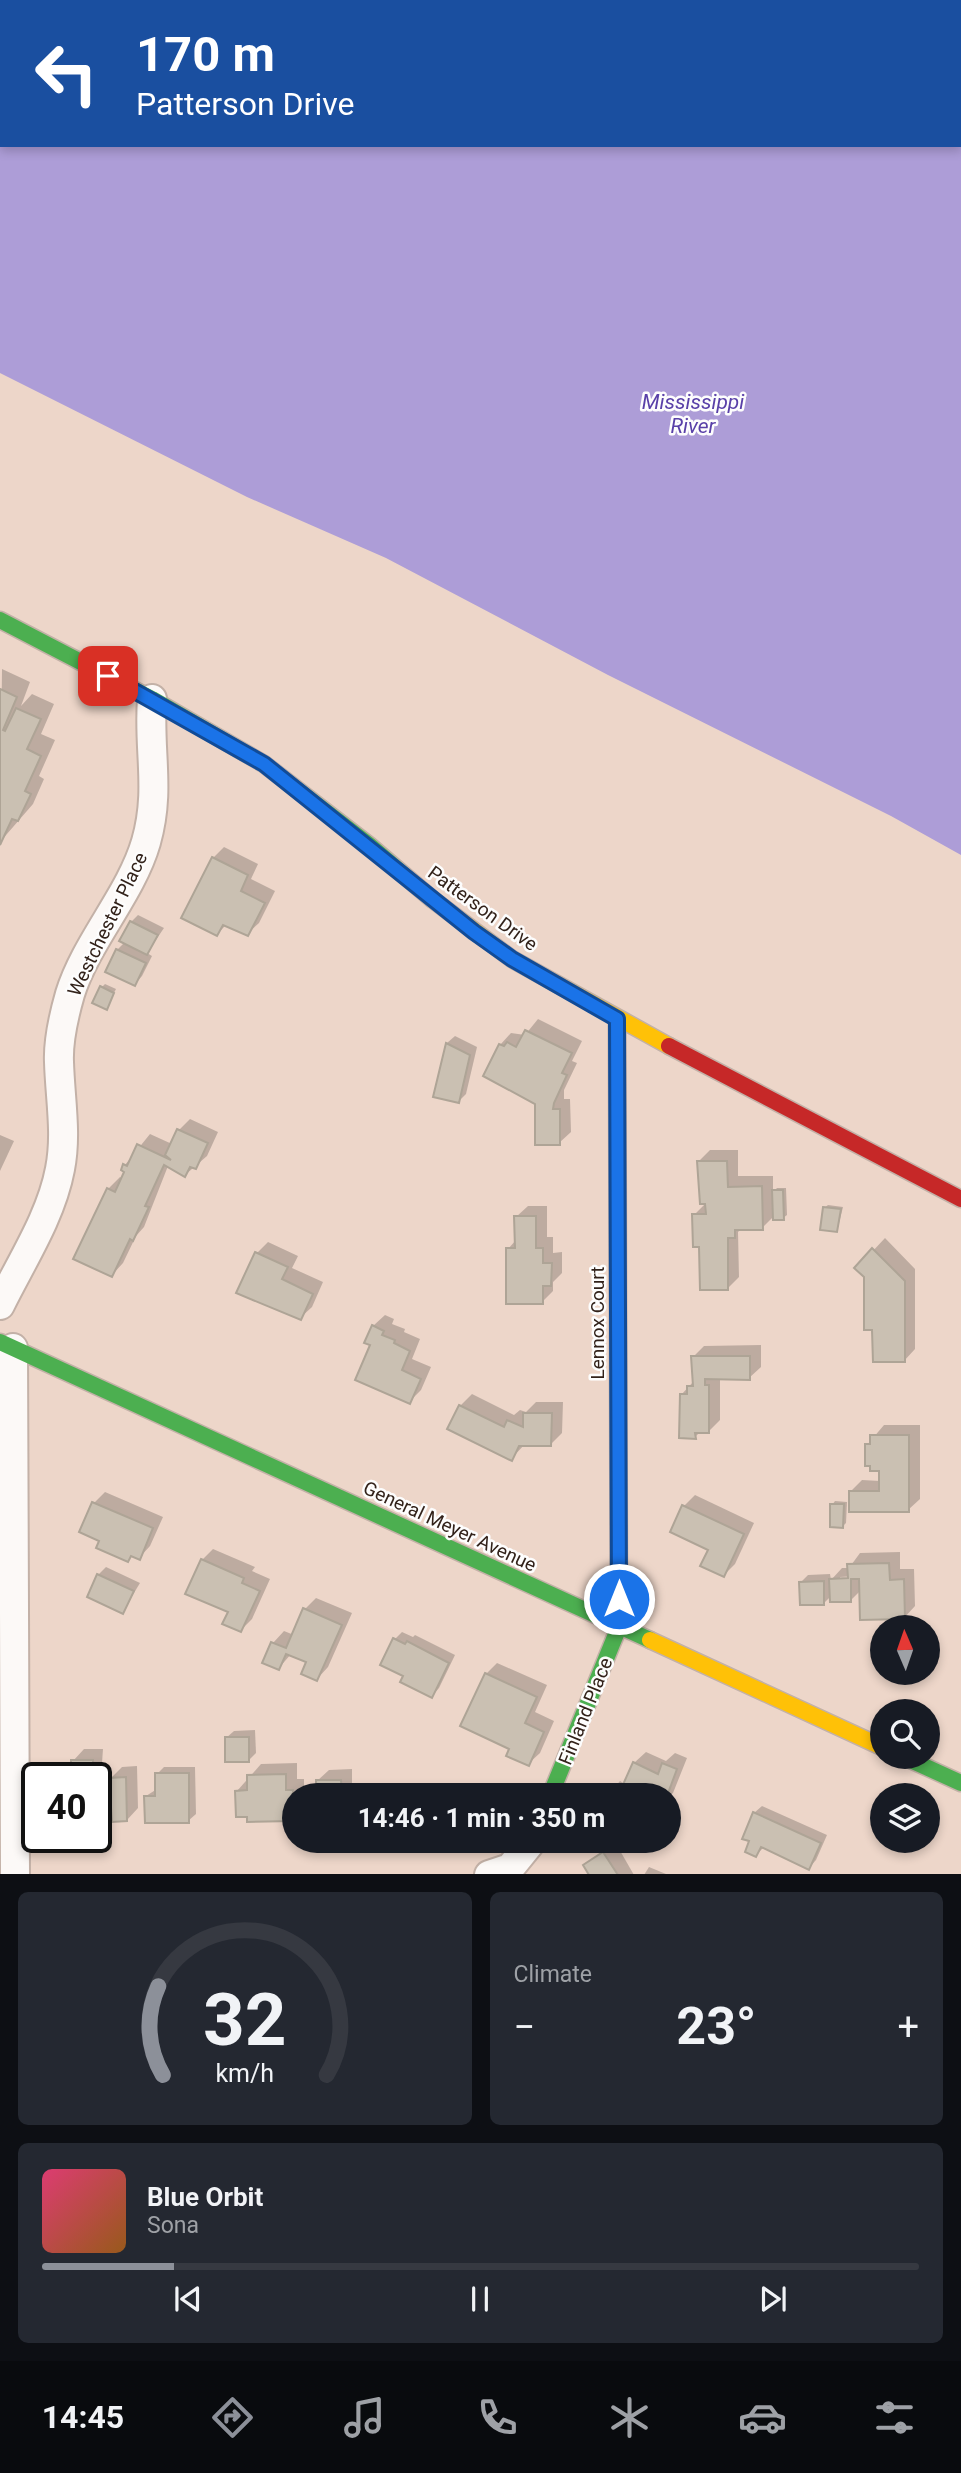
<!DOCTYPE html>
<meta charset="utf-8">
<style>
body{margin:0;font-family:Roboto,sans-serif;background:#242831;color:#f1f3f6;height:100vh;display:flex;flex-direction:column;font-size:26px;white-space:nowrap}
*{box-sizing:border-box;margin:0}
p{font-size:23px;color:#9ea1a6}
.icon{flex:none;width:38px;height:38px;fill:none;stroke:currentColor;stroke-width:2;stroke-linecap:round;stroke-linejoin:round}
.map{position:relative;height:1874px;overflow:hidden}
.side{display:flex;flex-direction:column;gap:18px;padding:18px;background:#0d0f14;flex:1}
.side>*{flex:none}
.guide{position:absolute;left:0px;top:0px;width:962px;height:147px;box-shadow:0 4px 10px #0003;background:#1a4fa0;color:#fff;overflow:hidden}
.needle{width:46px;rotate:358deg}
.tools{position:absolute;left:870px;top:1615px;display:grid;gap:14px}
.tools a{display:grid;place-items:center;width:70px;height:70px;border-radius:50%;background:#171b24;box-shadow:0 4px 10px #0003;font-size:35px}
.speed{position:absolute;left:21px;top:1762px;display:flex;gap:14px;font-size:35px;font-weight:700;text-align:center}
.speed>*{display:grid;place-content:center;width:91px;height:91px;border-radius:50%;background:#171b24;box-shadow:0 4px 10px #0003;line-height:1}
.speed .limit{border:4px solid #111;border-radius:10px;background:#fff;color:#111}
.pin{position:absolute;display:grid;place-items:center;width:60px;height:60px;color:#fff;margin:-30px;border-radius:14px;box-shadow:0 4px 10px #0006}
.me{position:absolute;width:77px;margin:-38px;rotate:0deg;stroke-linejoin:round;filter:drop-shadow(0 0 5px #0008)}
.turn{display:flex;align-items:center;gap:24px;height:147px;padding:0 21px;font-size:32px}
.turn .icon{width:91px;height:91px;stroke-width:2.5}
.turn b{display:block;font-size:49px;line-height:60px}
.big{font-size:52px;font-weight:700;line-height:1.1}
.side .tile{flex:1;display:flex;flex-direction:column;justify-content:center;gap:10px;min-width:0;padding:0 24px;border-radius:10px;background:#242831}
.side .dial{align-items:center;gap:0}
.dial svg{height:182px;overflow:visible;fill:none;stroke:#363941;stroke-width:7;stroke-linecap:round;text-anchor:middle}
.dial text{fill:#f1f3f6;stroke:none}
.song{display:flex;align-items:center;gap:21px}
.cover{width:84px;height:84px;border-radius:10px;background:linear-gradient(135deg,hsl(340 70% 55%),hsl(30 70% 35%))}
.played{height:7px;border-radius:4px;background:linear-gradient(90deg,#8c9099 15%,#363941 15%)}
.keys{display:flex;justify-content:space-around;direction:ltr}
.heat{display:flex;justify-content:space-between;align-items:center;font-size:38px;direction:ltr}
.side .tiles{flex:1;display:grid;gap:18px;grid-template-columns:1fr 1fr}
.tile:last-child{grid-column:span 2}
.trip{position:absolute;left:282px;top:1783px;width:399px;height:70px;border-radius:35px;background:#171b24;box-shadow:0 4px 10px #0003;font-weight:700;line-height:70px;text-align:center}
.tab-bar{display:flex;height:112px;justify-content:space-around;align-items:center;background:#090b0e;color:#9ea1a6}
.tab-bar .icon{width:49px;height:49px}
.tab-bar .on{color:#8c9099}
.tab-bar b{font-size:32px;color:#f1f3f6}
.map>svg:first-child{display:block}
.water{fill:#ad9dd7;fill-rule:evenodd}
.shadow{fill:#0003;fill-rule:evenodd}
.building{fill:#cac0b2;stroke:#aea496;stroke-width:2}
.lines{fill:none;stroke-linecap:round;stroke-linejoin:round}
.street-casing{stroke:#c3b1a7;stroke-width:32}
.fast-casing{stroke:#c3b1a7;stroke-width:19}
.slow-casing{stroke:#c3b1a7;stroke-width:19}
.jam-casing{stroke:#c3b1a7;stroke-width:19}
.street{stroke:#fcf9f7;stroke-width:28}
.fast{stroke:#4caf50;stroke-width:16}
.slow{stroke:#ffc107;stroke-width:16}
.jam{stroke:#c62828;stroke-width:16}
.route-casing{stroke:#114b97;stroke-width:18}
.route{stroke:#1a73e8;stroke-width:12}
.labels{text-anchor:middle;stroke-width:5;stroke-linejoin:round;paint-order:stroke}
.street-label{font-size:19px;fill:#32221a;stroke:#fdfdfd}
.water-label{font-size:21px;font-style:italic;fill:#5940a8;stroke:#fdfdfd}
</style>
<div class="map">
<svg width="961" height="1875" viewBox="0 0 961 1875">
<rect width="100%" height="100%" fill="#edd6c9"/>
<path class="water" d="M0,0H961V855L891,816L608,675L386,558L247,497L0,373ZM2,2H961V145H2Z"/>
<g class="shadow">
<path d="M2,669L30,682L21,706L32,694L54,704L41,734L55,740L39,776L44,779L33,804L0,842Z"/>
<path d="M224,847L258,864L251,879L275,891L259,923L247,934L227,924L217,934L213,858Z"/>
<path d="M138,915L164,928L147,953L152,956L142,976L135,984L117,950L125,942L131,922Z"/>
<path d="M105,984L116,989L106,1008L102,987Z"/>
<path d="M538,1019L582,1041L572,1061L577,1063L564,1090V1099H570L571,1132L559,1143L500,1045L511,1033L525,1035Z"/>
<path d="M455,1036L477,1047L466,1094L459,1101L435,1096L447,1043Z"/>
<path d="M190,1119L218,1132L207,1156L185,1175L168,1166L144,1227L136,1236L123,1263L112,1275L108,1189L120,1177L123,1179L127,1171L125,1165L150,1134L172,1144L179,1130Z"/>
<path d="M0,1135L14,1141L0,1171Z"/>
<path d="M710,1150H738V1176H773V1192L777,1188H786L787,1215L783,1218L775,1215L762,1228H742L738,1232L739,1277L728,1288L701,1245L694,1215L707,1202L698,1162Z"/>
<path d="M828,1205L843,1207L837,1231L824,1208Z"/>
<path d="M528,1206H547V1237H553V1253L562,1252V1273L553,1282V1291L542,1302L508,1249L516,1240V1217Z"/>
<path d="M885,1238L915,1269V1349L904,1361L874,1328L865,1276L857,1268Z"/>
<path d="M268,1242L298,1256L292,1268L323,1282L312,1307L300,1318L257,1253Z"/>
<path d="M385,1315L394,1319L392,1324L405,1329L404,1332L420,1339L412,1359L431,1367L421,1390L409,1402L372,1344L373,1326Z"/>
<path d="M761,1345V1367L749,1378H720V1420L708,1432H700L695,1437L681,1395L694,1381L693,1357L704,1346Z"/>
<path d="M472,1394L514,1415L520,1410L526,1412L536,1402H563L562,1433L551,1444H525L512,1458L460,1406Z"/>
<path d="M884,1425H920V1499L908,1510L850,1492L862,1480L880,1481V1469L867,1445Z"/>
<path d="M105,1492L163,1517L150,1546L139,1558L133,1555L128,1560L102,1540L94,1503Z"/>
<path d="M695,1495L754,1523L735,1564L724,1575L684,1506Z"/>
<path d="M835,1501L847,1502L846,1523L843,1526L832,1505Z"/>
<path d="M213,1549L255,1567L252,1571L270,1579L252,1619L241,1630L202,1560Z"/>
<path d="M900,1552V1569H914L915,1606L904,1618L861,1590L851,1600L831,1596L824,1603L801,1582L808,1575L830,1574L831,1580L842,1568H849L860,1553ZM857,1576V1580H840V1577Z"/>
<path d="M106,1567L140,1583L123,1611L98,1575Z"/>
<path d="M316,1598L352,1613L328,1667L317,1679L308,1661L291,1654L279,1668L265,1662L273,1643L284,1631L294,1635L305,1609Z"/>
<path d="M402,1632L413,1637L415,1635L455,1655L439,1688L432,1696L405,1675L395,1639Z"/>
<path d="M497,1663L547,1685L535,1712L554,1721L540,1753L528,1764L511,1748L486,1674Z"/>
<path d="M255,1730L256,1753L249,1760L226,1738L234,1731Z"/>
<path d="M84,1749H103L101,1777H112L122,1767L137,1766L138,1808L127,1820L113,1805H102L96,1811V1778H67L73,1761Z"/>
<path d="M646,1752L666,1761L675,1753L687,1758L673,1793L668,1797L607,1796L620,1781L625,1784L634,1763Z"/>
<path d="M297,1763V1779H304V1796H294L293,1820L237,1791L261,1764Z"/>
<path d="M164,1767H195L196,1814L188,1821L146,1796L157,1789V1774Z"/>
<path d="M352,1769V1786L400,1785V1796H318L317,1781L329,1770Z"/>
<path d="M762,1806L827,1835L816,1860L809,1868L763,1848L756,1855L751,1840L754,1813Z"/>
<path d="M615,1842L634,1875H591L585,1865Z"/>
<path d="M649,1867L666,1874V1875H644Z"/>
</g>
<g class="building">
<path d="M0,689L17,697L3,730L5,731L16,708L41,719L27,749L41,756L25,791L31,794L18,821L12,819L0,845Z"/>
<path d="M212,857L248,875L241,891L265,903L248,936L223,925L217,936L181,918Z"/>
<path d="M130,921L158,935L147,955L119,941Z"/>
<path d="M116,949L146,963L135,986L105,972Z"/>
<path d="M100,986L114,993L107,1010L92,1003Z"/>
<path d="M525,1030L572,1053L562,1073L567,1075L554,1103L553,1109H560V1145H535V1104L483,1076L499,1044L504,1046L507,1042L516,1047Z"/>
<path d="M446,1043L470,1055L459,1103L433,1097Z"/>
<path d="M177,1129L208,1143L196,1169L190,1167L185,1177L164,1165L145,1206L149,1207L133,1241L130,1239L112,1277L73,1259L107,1188L115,1192L124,1172L121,1170L123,1164L127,1166L137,1144L171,1160L165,1155Z"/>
<path d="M697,1161H727L728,1187L762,1186L763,1230H735V1238H728V1290H700L699,1247H693L692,1214H706L705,1204H700Z"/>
<path d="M772,1190H783L784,1220H773Z"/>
<path d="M823,1207L841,1209L837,1232L820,1230Z"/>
<path d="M514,1216H536V1248H543V1263H552L551,1286H543V1304H506V1248H515Z"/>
<path d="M872,1248L905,1281V1362H873L872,1330H864V1277L854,1268Z"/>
<path d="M255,1252L288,1267L282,1279L313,1294L301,1320L236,1293Z"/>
<path d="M372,1325L384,1331L382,1335L395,1340L394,1343L410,1351L402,1370L421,1379L410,1404L355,1380L370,1345L364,1343Z"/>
<path d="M691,1356H750V1380L705,1379V1385H709V1433H695L696,1439L679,1438L680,1394H687V1386H693Z"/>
<path d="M459,1405L504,1427L507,1420L523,1427V1413H552L551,1446H519L512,1461L447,1429Z"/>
<path d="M870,1435H909V1512H849V1491H879V1471H870V1466H865V1444H870Z"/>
<path d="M92,1502L153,1528L140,1560L131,1556L128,1562L96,1548L99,1541L79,1532Z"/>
<path d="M830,1504H844L843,1528L830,1527Z"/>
<path d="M682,1505L744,1534L724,1577L700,1566L708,1550L670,1532Z"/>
<path d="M201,1559L244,1578L242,1583L260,1591L241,1632L222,1624L228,1612L185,1594Z"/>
<path d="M889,1563L890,1580L904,1579L905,1619L860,1620L859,1579H851V1602H830L829,1579L848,1578L847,1564Z"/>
<path d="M97,1574L134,1591L123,1614L87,1597Z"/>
<path d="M824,1581V1605H800L799,1582Z"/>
<path d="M303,1608L342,1625L317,1681L301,1674L306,1662L286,1654L279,1670L262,1663L271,1642L286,1648Z"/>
<path d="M393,1638L405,1644L407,1641L449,1663L432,1698L400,1682L403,1676L380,1665Z"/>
<path d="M485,1673L537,1697L525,1723L544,1732L529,1766L506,1756L509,1749L460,1726Z"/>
<rect x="225" y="1737" width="24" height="25"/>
<path d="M71,1760H93V1775L90,1778H65V1772H71Z"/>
<path d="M633,1762L658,1774L662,1763L677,1769L667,1796H618Z"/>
<path d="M155,1773H189V1823H145L144,1796H155Z"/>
<path d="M286,1774V1790H293V1821L247,1822V1817H236L235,1791L247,1790V1775Z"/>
<path d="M126,1777L127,1821L112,1822L111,1807H96V1788H109V1778Z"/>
<path d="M316,1780H341L342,1796H316Z"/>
<path d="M753,1812L821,1843L809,1870L761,1847L756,1857L745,1852L749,1841L742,1839Z"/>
<path d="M603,1852L618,1875H589L583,1865Z"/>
</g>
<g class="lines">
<g class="street-casing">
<g id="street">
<path d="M0,1305C21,1262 51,1217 60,1169C67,1134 60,1098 59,1062C58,1040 64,1015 70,994C86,942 131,894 146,842C161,790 148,750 152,699"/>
<path d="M13,1348L15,1875"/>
<path d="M489,1875L510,1868L532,1841"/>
</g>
</g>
<g class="fast-casing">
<g id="fast">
<path d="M0,620L152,699L264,764L369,845L432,899"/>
<path d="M0,1342L650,1640"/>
<path d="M904,1757L961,1783"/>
<path d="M550,1796L619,1627L617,1019"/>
</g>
</g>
<g class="slow-casing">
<g id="slow">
<path d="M432,899L512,959L669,1046"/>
<path d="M650,1640L882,1747"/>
</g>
</g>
<g class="jam-casing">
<path id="jam" d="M669,1046L961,1199"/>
</g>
<use href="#street" class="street"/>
<use href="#fast" class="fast"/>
<use href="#slow" class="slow"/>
<use href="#jam" class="jam"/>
</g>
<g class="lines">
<g class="route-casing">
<path id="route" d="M108,676L264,764L474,932L512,959L617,1019L619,1599"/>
</g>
<use href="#route" class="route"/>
</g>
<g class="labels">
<g class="street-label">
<text transform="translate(483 908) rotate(36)" y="7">Patterson Drive</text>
<text transform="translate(107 924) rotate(-64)" y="7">Westchester Place</text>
<text transform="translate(597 1323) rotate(-90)" y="7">Lennox Court</text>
<text transform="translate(450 1526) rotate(25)" y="7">General Meyer Avenue</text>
<text transform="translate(585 1711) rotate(-68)" y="7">Finland Place</text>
</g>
<g class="water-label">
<text x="693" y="409">Mississippi<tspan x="693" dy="24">River</tspan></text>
</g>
</g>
</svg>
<div class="tools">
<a><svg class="needle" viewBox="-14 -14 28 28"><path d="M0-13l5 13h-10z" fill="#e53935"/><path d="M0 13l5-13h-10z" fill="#9ea1a6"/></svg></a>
<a><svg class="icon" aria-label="search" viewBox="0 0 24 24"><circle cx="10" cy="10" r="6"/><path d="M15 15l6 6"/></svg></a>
<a><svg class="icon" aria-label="layers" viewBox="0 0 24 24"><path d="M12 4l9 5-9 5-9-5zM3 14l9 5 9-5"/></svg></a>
</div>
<div class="speed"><div class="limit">40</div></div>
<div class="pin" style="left:108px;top:676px;background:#d93025"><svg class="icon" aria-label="arrive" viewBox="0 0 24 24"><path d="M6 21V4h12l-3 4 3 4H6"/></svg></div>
<svg class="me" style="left:619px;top:1599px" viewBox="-20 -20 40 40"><circle r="17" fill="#1a73e8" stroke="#fff" stroke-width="3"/><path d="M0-11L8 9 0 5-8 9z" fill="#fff"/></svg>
<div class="trip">14:46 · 1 min · 350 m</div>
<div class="guide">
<div class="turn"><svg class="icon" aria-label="left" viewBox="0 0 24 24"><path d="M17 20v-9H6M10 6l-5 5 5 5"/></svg><div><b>170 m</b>Patterson Drive</div></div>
</div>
</div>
<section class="side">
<div class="tiles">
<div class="tile dial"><svg viewBox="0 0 100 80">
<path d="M14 69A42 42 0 1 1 86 69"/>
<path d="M14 69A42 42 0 0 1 12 30" stroke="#8c9099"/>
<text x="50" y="56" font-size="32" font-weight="700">32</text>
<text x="50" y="72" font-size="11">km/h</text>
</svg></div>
<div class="tile"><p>Climate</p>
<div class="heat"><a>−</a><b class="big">23°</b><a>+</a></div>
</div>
<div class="tile">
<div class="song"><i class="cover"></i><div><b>Blue Orbit</b><p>Sona</p></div></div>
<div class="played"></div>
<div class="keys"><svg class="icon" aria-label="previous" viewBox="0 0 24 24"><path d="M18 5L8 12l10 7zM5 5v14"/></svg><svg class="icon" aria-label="pause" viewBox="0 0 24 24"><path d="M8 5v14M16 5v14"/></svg><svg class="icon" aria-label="next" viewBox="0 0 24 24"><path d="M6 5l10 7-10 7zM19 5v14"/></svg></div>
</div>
</div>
</section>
<nav class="tab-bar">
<b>14:45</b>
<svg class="icon on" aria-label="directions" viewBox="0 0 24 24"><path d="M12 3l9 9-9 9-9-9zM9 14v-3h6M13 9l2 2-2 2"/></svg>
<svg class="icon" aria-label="music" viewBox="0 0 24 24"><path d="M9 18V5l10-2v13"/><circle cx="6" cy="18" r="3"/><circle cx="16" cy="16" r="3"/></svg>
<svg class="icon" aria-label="phone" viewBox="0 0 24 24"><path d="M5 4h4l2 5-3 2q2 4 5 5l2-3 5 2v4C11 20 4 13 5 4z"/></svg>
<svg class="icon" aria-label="climate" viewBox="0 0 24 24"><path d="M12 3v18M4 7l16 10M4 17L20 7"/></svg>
<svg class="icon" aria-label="car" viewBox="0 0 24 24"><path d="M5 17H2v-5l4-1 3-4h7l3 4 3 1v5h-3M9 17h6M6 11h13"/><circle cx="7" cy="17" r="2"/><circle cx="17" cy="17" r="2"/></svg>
<svg class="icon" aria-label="filters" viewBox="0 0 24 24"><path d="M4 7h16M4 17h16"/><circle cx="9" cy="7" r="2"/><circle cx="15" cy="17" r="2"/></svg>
</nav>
